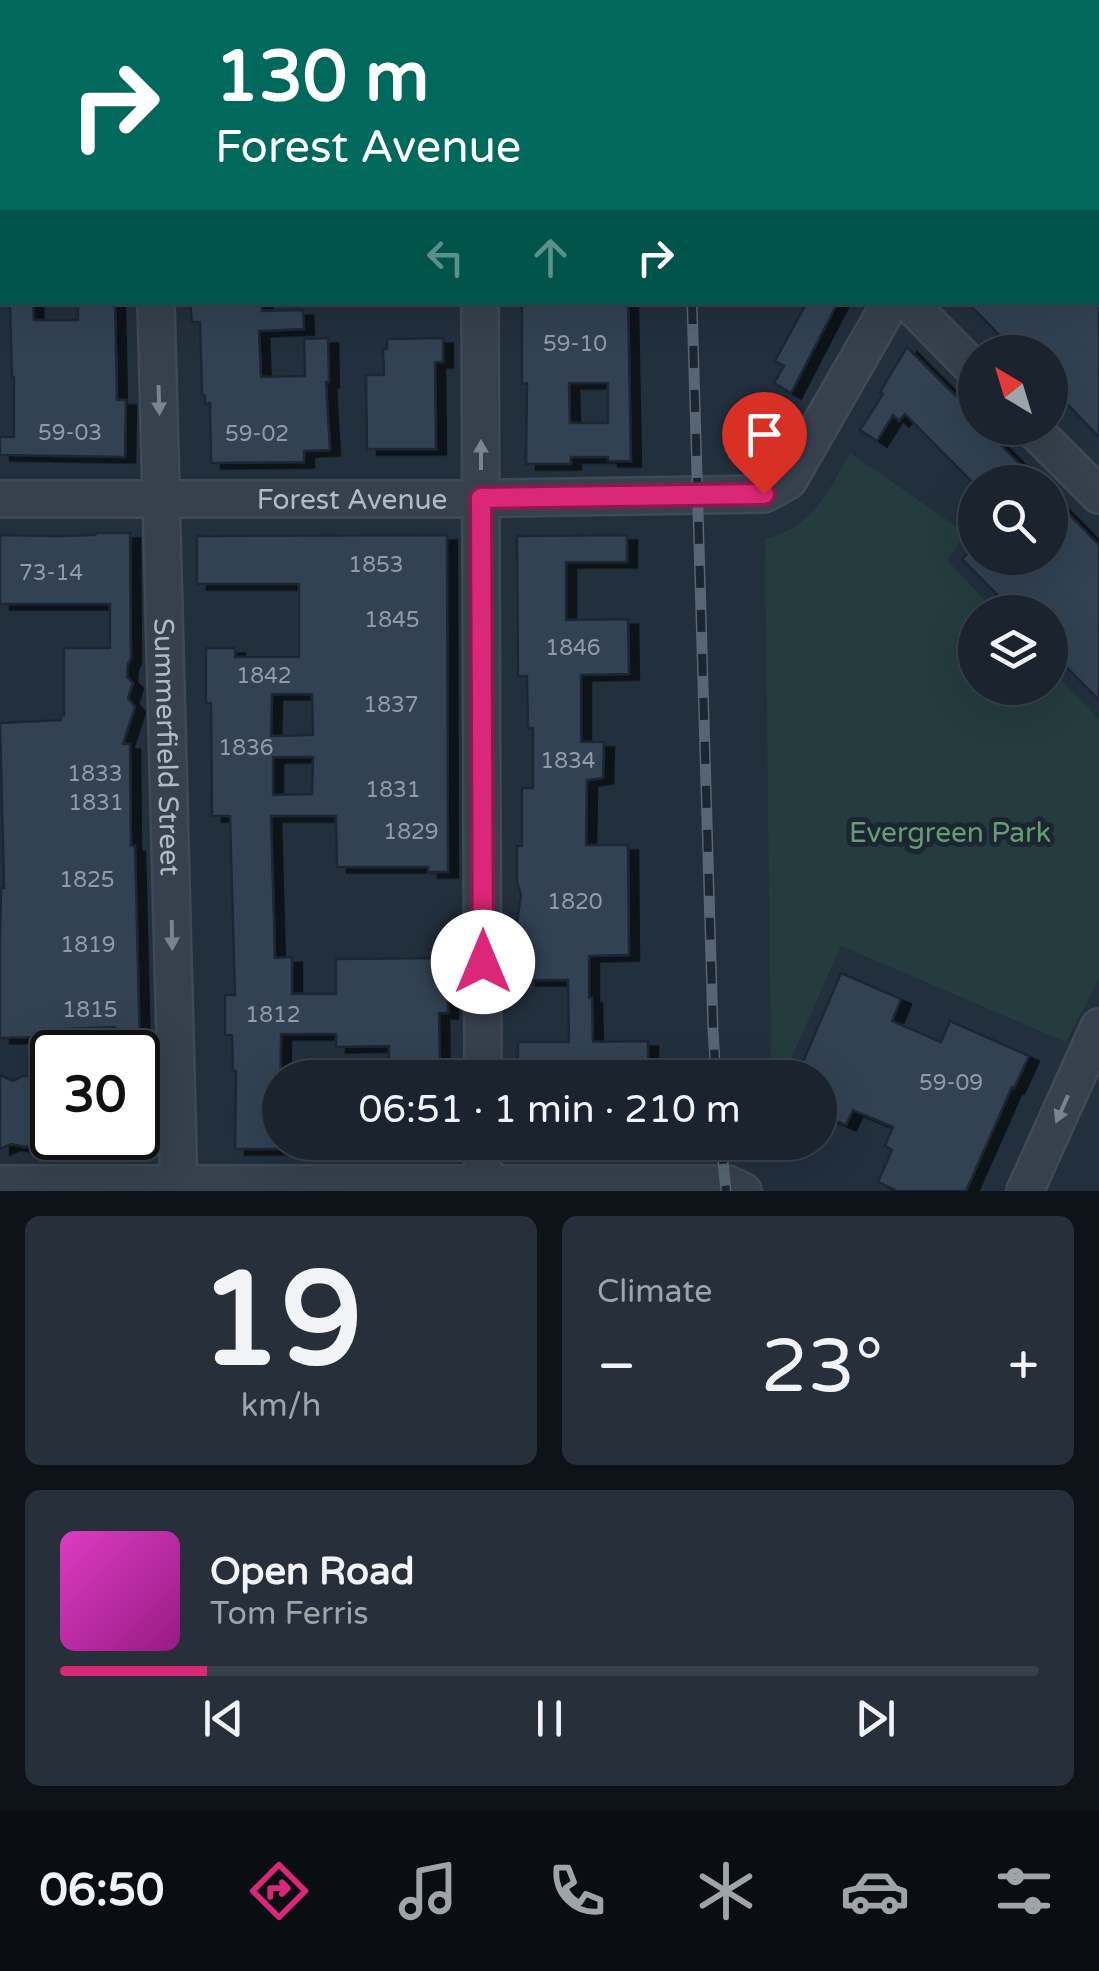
<!DOCTYPE html>
<meta charset="utf-8">
<style>
body{margin:0;font-family:"Varela Round",sans-serif;background:#272f3a;color:#f1f3f6;height:100vh;display:flex;flex-direction:column;font-size:38px;white-space:nowrap}
*{box-sizing:border-box;margin:0}
p{font-size:32px;color:#9fa4aa}
.icon{flex:none;width:55px;height:55px;fill:none;stroke:currentColor;stroke-width:2;stroke-linecap:round;stroke-linejoin:round}
.map{position:relative;height:1191px;overflow:hidden}
.panel{display:flex;flex-direction:column;gap:25px;padding:25px;background:#0e1319;flex:1}
.panel>*{flex:none}
.guide{position:absolute;left:0px;top:0px;width:1100px;height:305px;box-shadow:0 10px 40px #0002,0 0 0 2px #38404a;background:#00695c;color:#fff;overflow:hidden}
.needle{width:65px;rotate:322deg}
.fabs{position:absolute;left:958px;top:335px;display:grid;gap:20px}
.fabs a{display:grid;place-items:center;width:110px;height:110px;border-radius:50%;background:#1a232e;box-shadow:0 10px 40px #0002,0 0 0 2px #38404a;font-size:50px}
.speed{position:absolute;left:30px;top:1030px;display:flex;gap:20px;font-size:50px;font-weight:700;text-align:center}
.speed>*{display:grid;place-content:center;width:130px;height:130px;border-radius:50%;background:#1a232e;box-shadow:0 10px 40px #0002,0 0 0 2px #38404a;line-height:1}
.speed .limit{border:5px solid #111;border-radius:15px;background:#fff;color:#111}
.pin{position:absolute;display:grid;place-items:center;width:85px;height:85px;color:#fff;margin:-102px -42px;border-radius:50% 50% 50% 0;rotate:-45deg;box-shadow:0 0 10px #0007}
.pin .icon{rotate:45deg}
.me{position:absolute;width:110px;margin:-55px;rotate:0deg;stroke-linejoin:round;filter:drop-shadow(0 0 8px #0008)}
.turn{display:flex;align-items:center;gap:35px;height:210px;padding:0 50px;font-size:45px}
.turn .icon{width:130px;height:130px;stroke-width:2.5}
.turn b{display:block;font-size:70px;line-height:85px}
.lanes{display:flex;align-items:center;height:95px;padding:0 50px;background:#0003;justify-content:center;gap:50px;direction:ltr}
.lanes .off{opacity:.35}
.big{font-size:75px;font-weight:600;line-height:1.1}
.panel .tile{flex:1;display:flex;flex-direction:column;justify-content:center;gap:15px;min-width:0;padding:0 35px;border-radius:15px;background:#272f3a}
.panel .dial{align-items:center;gap:0}
.dial b{font-size:130px;line-height:1}
.song{display:flex;align-items:center;gap:30px}
.cover{width:120px;height:120px;border-radius:15px;background:linear-gradient(135deg,hsl(310 70% 55%),hsl(310 70% 35%))}
.played{height:10px;border-radius:5px;background:linear-gradient(90deg,#db2777 15%,#38404a 15%)}
.keys{display:flex;justify-content:space-around;direction:ltr}
.heat{display:flex;justify-content:space-between;align-items:center;font-size:55px;direction:ltr}
.panel .tiles{flex:1;display:grid;gap:25px;grid-template-columns:1fr 1fr}
.tile:last-child{grid-column:span 2}
.trip{position:absolute;left:262px;top:1060px;width:575px;height:100px;border-radius:50px;background:#1a232e;box-shadow:0 10px 40px #0002,0 0 0 2px #38404a;font-weight:600;line-height:100px;text-align:center}
.tab-bar{display:flex;height:160px;justify-content:space-around;align-items:center;background:#0a0e12;color:#9fa4aa}
.tab-bar .icon{width:70px;height:70px}
.tab-bar .on{color:#db2777}
.tab-bar b{font-size:45px;color:#f1f3f6}
.map>svg:first-child{display:block}
.green{fill:#243c3e}
.building{fill:#334353;stroke:#1d2834;stroke-width:2.5;fill-rule:evenodd;filter:url(#shadow)}
.lines{fill:none;stroke-linecap:round;stroke-linejoin:round}
.minor-casing{stroke:#3f4a56;stroke-width:40}
.minor{stroke:#36414d;stroke-width:35}
.rail-casing{stroke:#576574;stroke-width:11}
.rail{stroke:#1b2632;stroke-width:8;stroke-dasharray:22;stroke-linecap:butt}
.oneway{fill:#7a8491}
.route-casing{stroke:#8e194d;stroke-width:25}
.route{stroke:#db2777;stroke-width:18}
.labels{text-anchor:middle;stroke-width:10;stroke-linejoin:round;paint-order:stroke}
.number-label{font-size:22px;fill:#909ba9}
.street-label{font-size:28px;fill:#b1bbc8;stroke:#1b2632}
.park-label{font-size:28px;fill:#679b70;stroke:#1b2632}
</style>
<div class="map">
<svg width="1099" height="1191" viewBox="0 0 1099 1191">
<defs>
<filter id="shadow"><feDropShadow dx="10" dy="5.5" stdDeviation="0" flood-color="#0009"/></filter>
</defs>
<rect width="100%" height="100%" fill="#222f3d"/>
<path class="green" d="M850,453L966,533L947,560L996,612H975V688H1050V668L1099,720V979L1066,1042L841,946L783,1077H771L765,539C814,526 827,493 850,453Z"/>
<g class="building">
<path d="M10,302H33L34,320H78V302H115L117,400H126L125,457L0,455V437H14V377H12Z"/>
<path d="M190,302H262V311L303,310L304,329L259,331L261,377L305,376L304,339L328,338L329,382H326L330,450L304,451V462L211,463L210,403L205,404V396L202,394L200,322H192Z"/>
<path d="M522,302H628L631,461H608V457H571V464H526L527,383L522,384ZM569,383H608V423H570Z"/>
<path d="M807,302H838L791,393L774,383L784,366L775,361Z"/>
<path d="M967,302H1099V437L1050,386V352H1016Z"/>
<path d="M443,338V362H435L436,449H367L366,375H384L383,349H387V339Z"/>
<path d="M907,347L975,415V428H984L1038,482H972L905,414L899,421L893,415L877,441L860,430L883,394L880,392Z"/>
<path d="M1050,495L1099,545V700L1050,650V612H1014L962,559L975,546V558H1050Z"/>
<path d="M97,533H130L131,658L128,664L127,677L133,683L128,698L135,707L123,744H130L131,846H135L140,1052H120V1041H115V1027L66,1029V1042H42V1037L0,1038V943L1,888H4L0,723L61,720V715H64V648H110V604H0V535L58,536L95,535Z"/>
<path d="M447,535L448,872H428V867H337L336,816H271L275,958L292,957V994H336V959L448,958V1013H439L440,1078H399V1070H389V1046L336,1047V1034H281L280,1149H235L236,1071H233L232,1035H225V995H235L230,816H212L211,703H206V648H235V657H299V584H197V536ZM272,694H312L313,735L271,736ZM273,757H313L312,794L273,795Z"/>
<path d="M627,535V562H566V620L628,619L629,674L581,675V742H604L603,778L587,780L586,845H628L629,955L589,956V998H592L593,1042L648,1041V1078H518V1042H569L568,980H526V956H517V921L521,895L517,882V846H522V788H533V728H528L527,676H518L517,536Z"/>
<path d="M841,973L901,999L892,1021L941,1042L950,1021L1029,1056L1014,1088L1012,1087L966,1191H897L878,1182L892,1150L885,1146L893,1127L853,1110L846,1125L820,1114V1078H796Z"/>
<path d="M0,1075L13,1081L23,1076L52,1078V1136L25,1147L11,1144L0,1149Z"/>
</g>
<g class="lines">
<g class="minor-casing">
<g id="minor">
<path d="M144,0V2"/>
<path d="M478,0V2"/>
<path d="M1029,0L1032,2"/>
<path d="M1098,70L1099,71"/>
<path d="M1098,104L1099,103"/>
<path id="s1" d="M156,302L179,1191"/>
<path d="M480,302L483,1078"/>
<path d="M908,302L975,370"/>
<path d="M1032,428L1099,495"/>
<path id="s2" d="M0,499H451L764,494L788,481L891,302"/>
<path d="M483,1142V1191"/>
<path d="M0,1184H728L743,1191"/>
<path d="M1025,1191L1099,1027"/>
</g>
</g>
<use href="#minor" class="minor"/>
<g class="rail-casing">
<g id="rail">
<path d="M691,2V0"/>
<path d="M692,302L713,1030L716,1078"/>
<path d="M721,1142L726,1191"/>
</g>
</g>
<use href="#rail" class="rail"/>
</g>
<defs><path id="oneway-solid" d="M-6-.8H1V-3.2L6.5 0L1 3.2V.8H-6Z" transform="scale(2.5)"/></defs>
<g class="oneway">
<use href="#oneway-solid" transform="translate(159 400) rotate(88)"/>
<use href="#oneway-solid" transform="translate(481 455) rotate(-90)"/>
<use href="#oneway-solid" transform="translate(172 935) rotate(89)"/>
<use href="#oneway-solid" transform="translate(1062 1109) rotate(114)"/>
</g>
<g class="lines">
<g class="route-casing">
<path id="route" d="M483,962L481,498L764,494"/>
</g>
<use href="#route" class="route"/>
</g>
<g class="labels">
<g class="number-label">
<text x="575" y="351">59-10</text>
<text x="70" y="440">59-03</text>
<text x="257" y="441">59-02</text>
<text x="376" y="572">1853</text>
<text x="51" y="580">73-14</text>
<text x="392" y="627">1845</text>
<text x="573" y="655">1846</text>
<text x="264" y="683">1842</text>
<text x="391" y="712">1837</text>
<text x="246" y="755">1836</text>
<text x="568" y="768">1834</text>
<text x="95" y="781">1833</text>
<text x="393" y="797">1831</text>
<text x="96" y="810">1831</text>
<text x="411" y="839">1829</text>
<text x="87" y="887">1825</text>
<text x="575" y="909">1820</text>
<text x="88" y="952">1819</text>
<text x="90" y="1017">1815</text>
<text x="273" y="1022">1812</text>
<text x="951" y="1090">59-09</text>
</g>
<g class="street-label">
<text dy="10" stroke="none"><textPath href="#s2" startOffset="352">Forest Avenue</textPath></text>
<text dy="10" stroke="none"><textPath href="#s1" startOffset="445">Summerfield Street</textPath></text>
</g>
<g class="park-label">
<text x="950" y="842">Evergreen Park</text>
</g>
</g>
</svg>
<div class="fabs">
<a><svg class="needle" viewBox="-14 -14 28 28"><path d="M0-13l5 13h-10z" fill="#e53935"/><path d="M0 13l5-13h-10z" fill="#9fa4aa"/></svg></a>
<a><svg class="icon" aria-label="search" viewBox="0 0 24 24"><circle cx="10" cy="10" r="6"/><path d="M15 15l6 6"/></svg></a>
<a><svg class="icon" aria-label="layers" viewBox="0 0 24 24"><path d="M12 4l9 5-9 5-9-5zM3 14l9 5 9-5"/></svg></a>
</div>
<div class="speed"><div class="limit">30</div></div>
<div class="pin" style="left:764px;top:494px;background:#d93025"><svg class="icon" aria-label="arrive" viewBox="0 0 24 24"><path d="M6 21V4h12l-3 4 3 4H6"/></svg></div>
<svg class="me" style="left:483px;top:962px" viewBox="-20 -20 40 40"><circle r="19" fill="#fff"/><path d="M0-13L10 11 0 6-10 11z" fill="#db2777"/></svg>
<div class="trip">06:51 · 1 min · 210 m</div>
<div class="guide">
<div class="turn"><svg class="icon" aria-label="right" viewBox="0 0 24 24"><path d="M7 20v-9h11M14 6l5 5-5 5"/></svg><div><b>130 m</b>Forest Avenue</div></div>
<div class="lanes"><svg class="icon off" aria-label="left" viewBox="0 0 24 24"><path d="M17 20v-9H6M10 6l-5 5 5 5"/></svg><svg class="icon off" aria-label="ahead" viewBox="0 0 24 24"><path d="M12 20V5M6 11l6-6 6 6"/></svg><svg class="icon" aria-label="right" viewBox="0 0 24 24"><path d="M7 20v-9h11M14 6l5 5-5 5"/></svg></div>
</div>
</div>
<section class="panel">
<div class="tiles">
<div class="tile dial"><b>19</b><p>km/h</p></div>
<div class="tile"><p>Climate</p>
<div class="heat"><a>−</a><b class="big">23°</b><a>+</a></div>
</div>
<div class="tile">
<div class="song"><i class="cover"></i><div><b>Open Road</b><p>Tom Ferris</p></div></div>
<div class="played"></div>
<div class="keys"><svg class="icon" aria-label="previous" viewBox="0 0 24 24"><path d="M18 5L8 12l10 7zM5 5v14"/></svg><svg class="icon" aria-label="pause" viewBox="0 0 24 24"><path d="M8 5v14M16 5v14"/></svg><svg class="icon" aria-label="next" viewBox="0 0 24 24"><path d="M6 5l10 7-10 7zM19 5v14"/></svg></div>
</div>
</div>
</section>
<nav class="tab-bar">
<b>06:50</b>
<svg class="icon on" aria-label="directions" viewBox="0 0 24 24"><path d="M12 3l9 9-9 9-9-9zM9 14v-3h6M13 9l2 2-2 2"/></svg>
<svg class="icon" aria-label="music" viewBox="0 0 24 24"><path d="M9 18V5l10-2v13"/><circle cx="6" cy="18" r="3"/><circle cx="16" cy="16" r="3"/></svg>
<svg class="icon" aria-label="phone" viewBox="0 0 24 24"><path d="M5 4h4l2 5-3 2q2 4 5 5l2-3 5 2v4C11 20 4 13 5 4z"/></svg>
<svg class="icon" aria-label="climate" viewBox="0 0 24 24"><path d="M12 3v18M4 7l16 10M4 17L20 7"/></svg>
<svg class="icon" aria-label="car" viewBox="0 0 24 24"><path d="M5 17H2v-5l4-1 3-4h7l3 4 3 1v5h-3M9 17h6M6 11h13"/><circle cx="7" cy="17" r="2"/><circle cx="17" cy="17" r="2"/></svg>
<svg class="icon" aria-label="filters" viewBox="0 0 24 24"><path d="M4 7h16M4 17h16"/><circle cx="9" cy="7" r="2"/><circle cx="15" cy="17" r="2"/></svg>
</nav>
